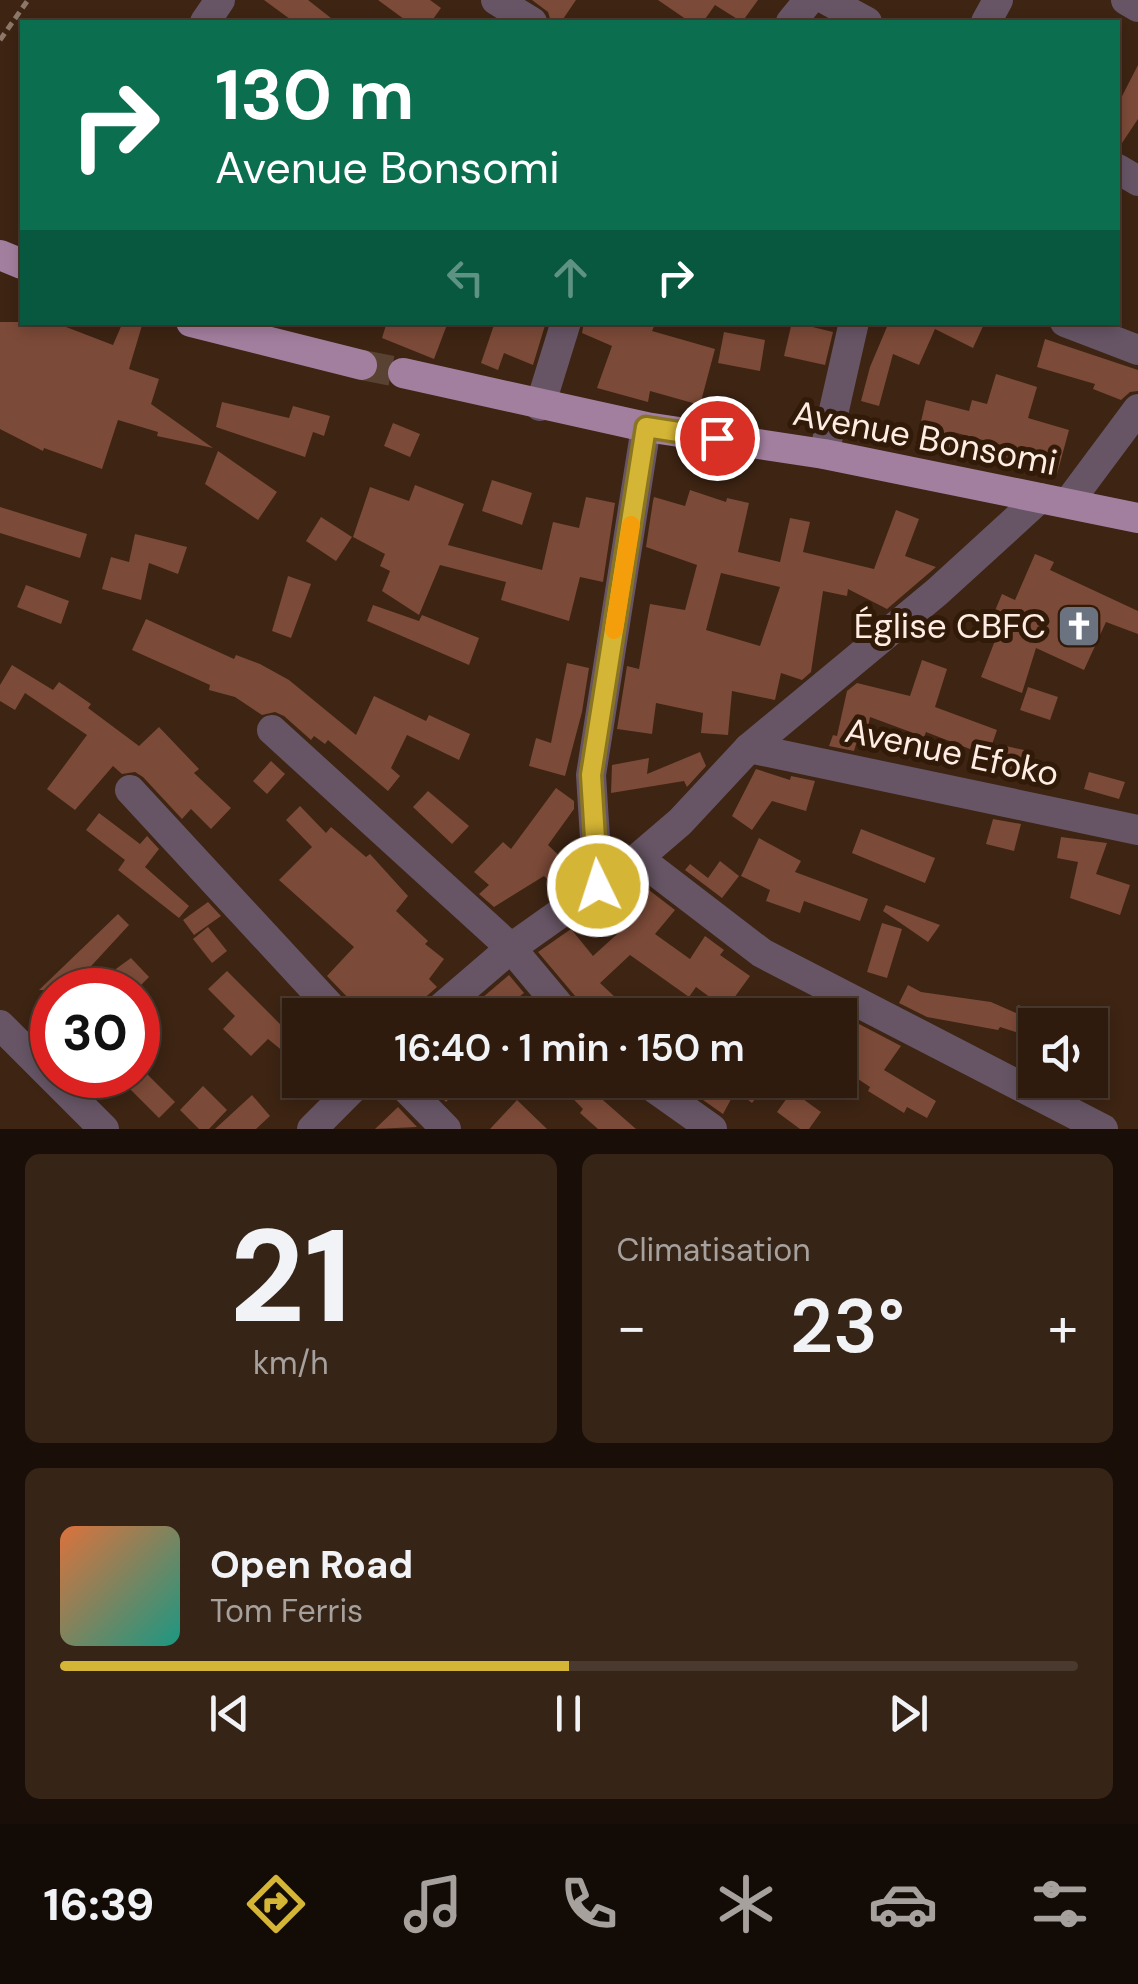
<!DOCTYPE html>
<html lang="fr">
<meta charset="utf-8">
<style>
body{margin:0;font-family:"DM Sans",sans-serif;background:#362417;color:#f1f3f6;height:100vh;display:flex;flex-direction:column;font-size:38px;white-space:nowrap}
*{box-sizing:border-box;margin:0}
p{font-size:32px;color:#a7a19e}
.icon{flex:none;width:55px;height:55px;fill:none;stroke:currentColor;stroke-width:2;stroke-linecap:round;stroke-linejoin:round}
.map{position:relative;height:1129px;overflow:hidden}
.details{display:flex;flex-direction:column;gap:25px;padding:25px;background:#190f08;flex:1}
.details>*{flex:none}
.guide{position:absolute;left:20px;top:20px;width:1100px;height:305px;border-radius:0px;box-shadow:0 5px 15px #0003,0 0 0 2px #49392e;background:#0b6e4f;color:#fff;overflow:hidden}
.controls{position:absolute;left:1018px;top:1008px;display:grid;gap:20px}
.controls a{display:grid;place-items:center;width:90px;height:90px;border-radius:0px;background:#2e1b0e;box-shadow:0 5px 15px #0003,0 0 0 2px #49392e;font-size:50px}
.speed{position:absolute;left:30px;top:968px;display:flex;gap:20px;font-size:50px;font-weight:700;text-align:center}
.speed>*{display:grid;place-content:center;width:130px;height:130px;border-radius:50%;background:#2e1b0e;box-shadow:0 5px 15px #0003,0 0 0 2px #49392e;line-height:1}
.speed .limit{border:15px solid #d22;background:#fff;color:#111}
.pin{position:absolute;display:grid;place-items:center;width:85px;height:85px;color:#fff;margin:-42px;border:5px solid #fff;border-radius:50%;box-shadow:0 2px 10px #0007}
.me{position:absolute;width:110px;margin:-55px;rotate:356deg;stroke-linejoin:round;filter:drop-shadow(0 0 8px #0008)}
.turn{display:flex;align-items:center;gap:35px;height:210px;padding:0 30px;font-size:45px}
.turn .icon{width:130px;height:130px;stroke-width:2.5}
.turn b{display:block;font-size:70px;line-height:85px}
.lanes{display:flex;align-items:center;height:95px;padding:0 30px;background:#0003;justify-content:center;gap:50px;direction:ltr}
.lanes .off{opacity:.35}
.big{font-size:75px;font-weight:600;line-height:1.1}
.details .card{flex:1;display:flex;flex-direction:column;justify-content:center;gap:15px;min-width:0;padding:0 35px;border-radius:15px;background:#362417}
.details .dial{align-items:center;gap:0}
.dial b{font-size:130px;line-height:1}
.song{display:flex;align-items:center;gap:30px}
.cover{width:120px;height:120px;border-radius:15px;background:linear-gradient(135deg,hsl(20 70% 55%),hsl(170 70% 35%))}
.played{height:10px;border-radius:5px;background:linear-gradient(90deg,#d5b535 50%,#49392e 50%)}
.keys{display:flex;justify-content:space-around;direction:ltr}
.heat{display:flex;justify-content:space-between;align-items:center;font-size:55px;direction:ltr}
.details .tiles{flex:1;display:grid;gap:25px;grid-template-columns:1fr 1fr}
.card:last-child{grid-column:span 2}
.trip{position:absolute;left:282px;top:998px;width:575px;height:100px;border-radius:0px;background:#2e1b0e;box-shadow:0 5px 15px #0003,0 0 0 2px #49392e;font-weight:600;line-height:100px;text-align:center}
.dock{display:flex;height:160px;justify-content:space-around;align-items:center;background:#120b06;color:#a7a19e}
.dock .icon{width:70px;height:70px}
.dock .current{color:#d5b535}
.dock b{font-size:45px;color:#f1f3f6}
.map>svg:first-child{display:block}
.building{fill:#7c4a38;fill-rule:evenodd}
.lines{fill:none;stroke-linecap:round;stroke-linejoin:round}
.major-tunnel{stroke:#5a4232;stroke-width:30;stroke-dasharray:30 15;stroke-linecap:butt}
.path{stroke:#8d7769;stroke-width:5;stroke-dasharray:8 5;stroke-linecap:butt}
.minor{stroke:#675565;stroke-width:30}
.major{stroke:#a37f9f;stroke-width:30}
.route-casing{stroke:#8a7622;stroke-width:25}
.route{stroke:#d5b535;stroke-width:18}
.slow{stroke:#f59e0b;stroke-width:18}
.labels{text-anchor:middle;stroke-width:10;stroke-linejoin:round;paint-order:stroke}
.street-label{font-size:35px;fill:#ffede3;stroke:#321a09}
.poi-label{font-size:35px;fill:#ffede3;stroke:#321a09;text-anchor:end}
</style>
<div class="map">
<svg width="1138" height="1129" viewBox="0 0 1138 1129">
<rect width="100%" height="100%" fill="#3d2413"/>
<g class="building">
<path d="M264,0H308L336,22H294Z"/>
<path d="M378,0H430L441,8L431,22H408Z"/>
<path d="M532,0H576L561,22H551L548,12Z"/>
<path d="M658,0H758L742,22L715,5L703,22H690Z"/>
<path d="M1138,65V119L1118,149V104Z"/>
<path d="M0,322H53L113,345L123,322H143L129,369L159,379L151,404L213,448L157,436L158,432L118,420L102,469L44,448L43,451L0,429Z"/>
<path d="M387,322H448L434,359L382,338Z"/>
<path d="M495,322H546L533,365L504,353L498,370L481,363Z"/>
<path d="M584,322H656L652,331L715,349L700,405L650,391L648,402L597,388L612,346L582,333Z"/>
<path d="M792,322L833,332L825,365L784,356Z"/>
<path d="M889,322H985L973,348L935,329L919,365L893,354L879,406L861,401L870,367Z"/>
<path d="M724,332L765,340L760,371L718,363Z"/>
<path d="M1045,339L1138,370V391L1130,392L1121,400L1093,389L1095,384L1037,367Z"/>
<path d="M996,374L1037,387L1028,418L1069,430L1057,474L1002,456L1005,446L953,432L948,455L915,447L926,400L969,411L972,400L987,404Z"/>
<path d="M222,402L289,418L293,406L330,416L324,436L313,432L305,457L216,427Z"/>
<path d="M393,423L420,434L410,457L384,446Z"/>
<path d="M218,451L277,492L258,520L205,484Z"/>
<path d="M492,480L532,493L522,525L482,511Z"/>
<path d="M415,485L464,504L448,545L542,570L553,522L579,528L586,497L615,503L603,582L580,577L569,621L501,600L506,582L440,565L419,615L382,591L390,571L380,566L385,554L353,537L370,487L409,501Z"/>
<path d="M690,490L726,502L727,498L749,503L738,552L780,562L790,518L810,522L803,552L874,569L896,510L919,519L905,556L936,567L887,609L848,589L847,596L823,591L811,672L802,680L781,673L775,700L732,691L728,735L701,733L703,713L656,703L652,734L617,729L627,666L639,669L650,604L685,610L697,565L646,547L653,501L654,497L685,506ZM721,573L780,587L760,646L706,630Z"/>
<path d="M0,507L87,534L80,558L0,533Z"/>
<path d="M321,517L352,537L336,561L306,541Z"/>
<path d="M135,534L187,547L178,574L149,563L141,600L102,589L111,557L129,562Z"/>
<path d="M1035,554L1054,562L1050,570L1138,611V634L1106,622L1084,670L1036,648L1022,693L981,677L1001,625L991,620L1002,594L1015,600Z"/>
<path d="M288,576L311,584L291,638L272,631Z"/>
<path d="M26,585L69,601L61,624L17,607Z"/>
<path d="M373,605L419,621L422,615L479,638L469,665L367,621Z"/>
<path d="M146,619L234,659L236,655L260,664L289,680L356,735L374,696L426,721L429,715L470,734L459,760L407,735L391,768L400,776L388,791L328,740L325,744L314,736L311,740L284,716L275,712L262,715L235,697L209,690L210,685L132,650Z"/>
<path d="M922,660L947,669L935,707L997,730L988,756L926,732L924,737L870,717L867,732L860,731L854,751L829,746L833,735L837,736L847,691L857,683L910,696Z"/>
<path d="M567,663L589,668L582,712L565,776L529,766L536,738L551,743Z"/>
<path d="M12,665L53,690L59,682L91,704L88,708L139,746L159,727L199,769L194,773L231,808L211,829L191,809L182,819L143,777L135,772L122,774L113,766L75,810L47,789L87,735L25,693L15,710L0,701V685Z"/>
<path d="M1028,687L1058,697L1050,720L1020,710Z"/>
<path d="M997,744L1024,750L1020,771L993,766Z"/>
<path d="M700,752L706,766L687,787L684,781L611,793L612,765L649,758L647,774Z"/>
<path d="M271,761L285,774L267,794L253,781Z"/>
<path d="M756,769L790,780L791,776L815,781L806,811L772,801L752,830L732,816Z"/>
<path d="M1089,772L1125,782L1119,799L1084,789Z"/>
<path d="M556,788L574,801V809L548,845L572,868L555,886L544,876L494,907L479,894L489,885L474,872L503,842L511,849Z"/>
<path d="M428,791L469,826L452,844L413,807Z"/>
<path d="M300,806L326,833L331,827L366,857L370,854L408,896L396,911L428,941L425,944L444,959L429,979L437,987L420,1002L415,1015H356L352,1002L327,976L354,947L279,880L312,847L286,820Z"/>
<path d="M99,813L140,844L147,836L159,849L145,867L189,906L179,918L118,870L125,860L86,830Z"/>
<path d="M993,819L1021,824L1014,851L986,844Z"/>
<path d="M861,829L935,858L925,883L852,853Z"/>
<path d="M1061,837L1107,843L1096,874L1130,885L1120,915L1070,898L1078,862L1057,858Z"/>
<path d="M759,838L801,861L795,872L868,899L860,921L804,901L800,913L766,901L770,890L741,876Z"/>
<path d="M720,861L739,876L722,898L685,870L690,864L708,878Z"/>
<path d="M631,886L638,893L645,887L675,910L655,934L690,959L705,936L724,950L720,955L750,976L726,1009L696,987L689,997L630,955L600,983L634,1015H585L581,1003L538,952L571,929L593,956L626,926L606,904Z"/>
<path d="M208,902L221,916L194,935L183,920Z"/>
<path d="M886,905L940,925L928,942L883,911Z"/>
<path d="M118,914L129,925L69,990H39Z"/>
<path d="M882,923L902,929L887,978L867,972Z"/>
<path d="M208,927L227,951L212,963L193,939Z"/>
<path d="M131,958L149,977L136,990H131L113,971Z"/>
<path d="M227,971L281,1025L299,1001L312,1015H300V1065L268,1039L251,1056L223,1029L235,1016L208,989Z"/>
<path d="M509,975L524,993L495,1015H462Z"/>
<path d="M908,985L921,992L991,1002L1016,1013L1018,1005L1035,1011V1021L1045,1025H1035V1038L1000,1027L998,1030L927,1017L899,1003Z"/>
<path d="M859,1024L901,1046L884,1070L936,1101L927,1118L907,1107L904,1113L868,1091L870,1087L840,1067V1035L851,1042Z"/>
<path d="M144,1071L175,1102L159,1118L128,1087Z"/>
<path d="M427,1080H466L446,1102Z"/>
<path d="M555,1080H580L636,1129H598L580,1113L583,1109Z"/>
<path d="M692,1080H770L752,1103L736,1090L723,1114L686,1088Z"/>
<path d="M203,1086L227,1110L209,1129H199L180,1110Z"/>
<path d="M792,1091L821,1112L809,1129H800L777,1112Z"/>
<path d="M252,1095L270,1116L256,1129H215Z"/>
<path d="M517,1100L547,1129H490Z"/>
<path d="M398,1107L417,1127L375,1129Z"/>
</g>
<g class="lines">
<path class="major-tunnel" d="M362,365L403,373"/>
<path class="path" d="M0,40L28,0"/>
<g class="minor">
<path d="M496,0L532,22"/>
<path d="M827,0L867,22"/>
<path d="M1126,0L1138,7"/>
<path d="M205,22L220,0"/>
<path d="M791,22L809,0"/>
<path d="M986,22L998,0"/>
<path d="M1118,169L1138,181"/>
<path d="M1065,322L1138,350"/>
<path d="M540,406L566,322"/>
<path d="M824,454L854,322"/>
<path d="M1068,503L1138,409"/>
<path d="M272,730L511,948L567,1015"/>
<path d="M749,748L1138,830"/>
<path d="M130,790L338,1015"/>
<path d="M638,858L762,953L1103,1129"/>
<path d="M598,886L591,775L646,427"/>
<path d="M433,1015L511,948L638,858L680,822L749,748L937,592L1040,498"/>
<path d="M0,1025L104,1129"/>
<path d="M398,1080L446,1129"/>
<path d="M643,1080L712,1129"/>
<path d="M312,1129L361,1080"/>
</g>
<g class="major">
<path d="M0,255L22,264"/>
<path d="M191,322L362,365"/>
<path d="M403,373L646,427L824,454L1138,518"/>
</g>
</g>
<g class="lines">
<g class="route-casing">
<path id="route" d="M598,886L591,775L646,427L717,438"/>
</g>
<use href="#route" class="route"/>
<path class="slow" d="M614,630L631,525"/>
</g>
<defs>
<g id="church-square" transform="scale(2.25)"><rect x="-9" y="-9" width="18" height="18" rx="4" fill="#6b7280" stroke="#321a09"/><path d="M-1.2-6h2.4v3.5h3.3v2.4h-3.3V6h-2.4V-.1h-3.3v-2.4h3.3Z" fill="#fff"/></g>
</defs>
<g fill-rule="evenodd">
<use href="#church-square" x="1079" y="626"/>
</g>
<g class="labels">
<g class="street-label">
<text transform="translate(925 438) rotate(11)" y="12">Avenue Bonsomi</text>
<text transform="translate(952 752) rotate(12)" y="12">Avenue Efoko</text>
</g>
<g class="poi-label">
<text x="1046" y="638">Église CBFC</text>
</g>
</g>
</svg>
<div class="controls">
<a><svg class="icon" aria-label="sound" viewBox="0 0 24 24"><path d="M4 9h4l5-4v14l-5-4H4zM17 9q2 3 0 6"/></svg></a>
</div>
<div class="speed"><div class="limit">30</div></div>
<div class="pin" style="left:717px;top:438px;background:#d93025"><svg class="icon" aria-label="arrive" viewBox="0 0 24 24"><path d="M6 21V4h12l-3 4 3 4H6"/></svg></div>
<svg class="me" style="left:598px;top:886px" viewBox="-20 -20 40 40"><circle r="17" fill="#d5b535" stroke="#fff" stroke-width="3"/><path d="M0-11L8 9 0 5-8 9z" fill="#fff"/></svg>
<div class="trip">16:40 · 1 min · 150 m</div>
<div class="guide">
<div class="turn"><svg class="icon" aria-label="right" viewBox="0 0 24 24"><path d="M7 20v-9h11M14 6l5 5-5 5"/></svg><div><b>130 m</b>Avenue Bonsomi</div></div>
<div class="lanes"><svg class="icon off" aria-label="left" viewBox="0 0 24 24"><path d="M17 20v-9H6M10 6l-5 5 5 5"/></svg><svg class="icon off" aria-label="ahead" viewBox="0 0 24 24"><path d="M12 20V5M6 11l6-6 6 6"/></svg><svg class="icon" aria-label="right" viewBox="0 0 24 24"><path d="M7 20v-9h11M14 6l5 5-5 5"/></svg></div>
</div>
</div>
<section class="details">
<div class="tiles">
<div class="card dial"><b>21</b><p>km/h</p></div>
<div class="card"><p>Climatisation</p>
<div class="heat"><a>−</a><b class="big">23°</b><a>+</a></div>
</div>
<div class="card">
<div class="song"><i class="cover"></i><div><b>Open Road</b><p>Tom Ferris</p></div></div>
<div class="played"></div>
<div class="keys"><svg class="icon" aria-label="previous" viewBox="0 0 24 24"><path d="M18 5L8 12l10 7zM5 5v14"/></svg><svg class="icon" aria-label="pause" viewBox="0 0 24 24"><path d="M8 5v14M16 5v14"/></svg><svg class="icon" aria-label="next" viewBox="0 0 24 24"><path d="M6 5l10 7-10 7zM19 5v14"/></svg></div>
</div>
</div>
</section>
<nav class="dock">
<b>16:39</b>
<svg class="icon current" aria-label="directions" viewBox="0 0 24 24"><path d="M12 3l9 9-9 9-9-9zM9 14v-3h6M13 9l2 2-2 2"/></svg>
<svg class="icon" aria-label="music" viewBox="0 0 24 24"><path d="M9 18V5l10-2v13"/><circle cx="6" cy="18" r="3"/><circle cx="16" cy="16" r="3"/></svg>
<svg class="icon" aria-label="phone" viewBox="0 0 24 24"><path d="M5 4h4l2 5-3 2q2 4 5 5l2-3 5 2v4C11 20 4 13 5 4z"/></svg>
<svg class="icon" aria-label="climate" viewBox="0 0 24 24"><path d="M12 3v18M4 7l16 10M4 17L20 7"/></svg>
<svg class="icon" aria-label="car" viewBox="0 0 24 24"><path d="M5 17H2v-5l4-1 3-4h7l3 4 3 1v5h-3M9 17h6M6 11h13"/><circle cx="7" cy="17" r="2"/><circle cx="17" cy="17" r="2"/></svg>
<svg class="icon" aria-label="filters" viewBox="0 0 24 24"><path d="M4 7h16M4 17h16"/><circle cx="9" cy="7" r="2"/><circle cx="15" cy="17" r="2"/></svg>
</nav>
